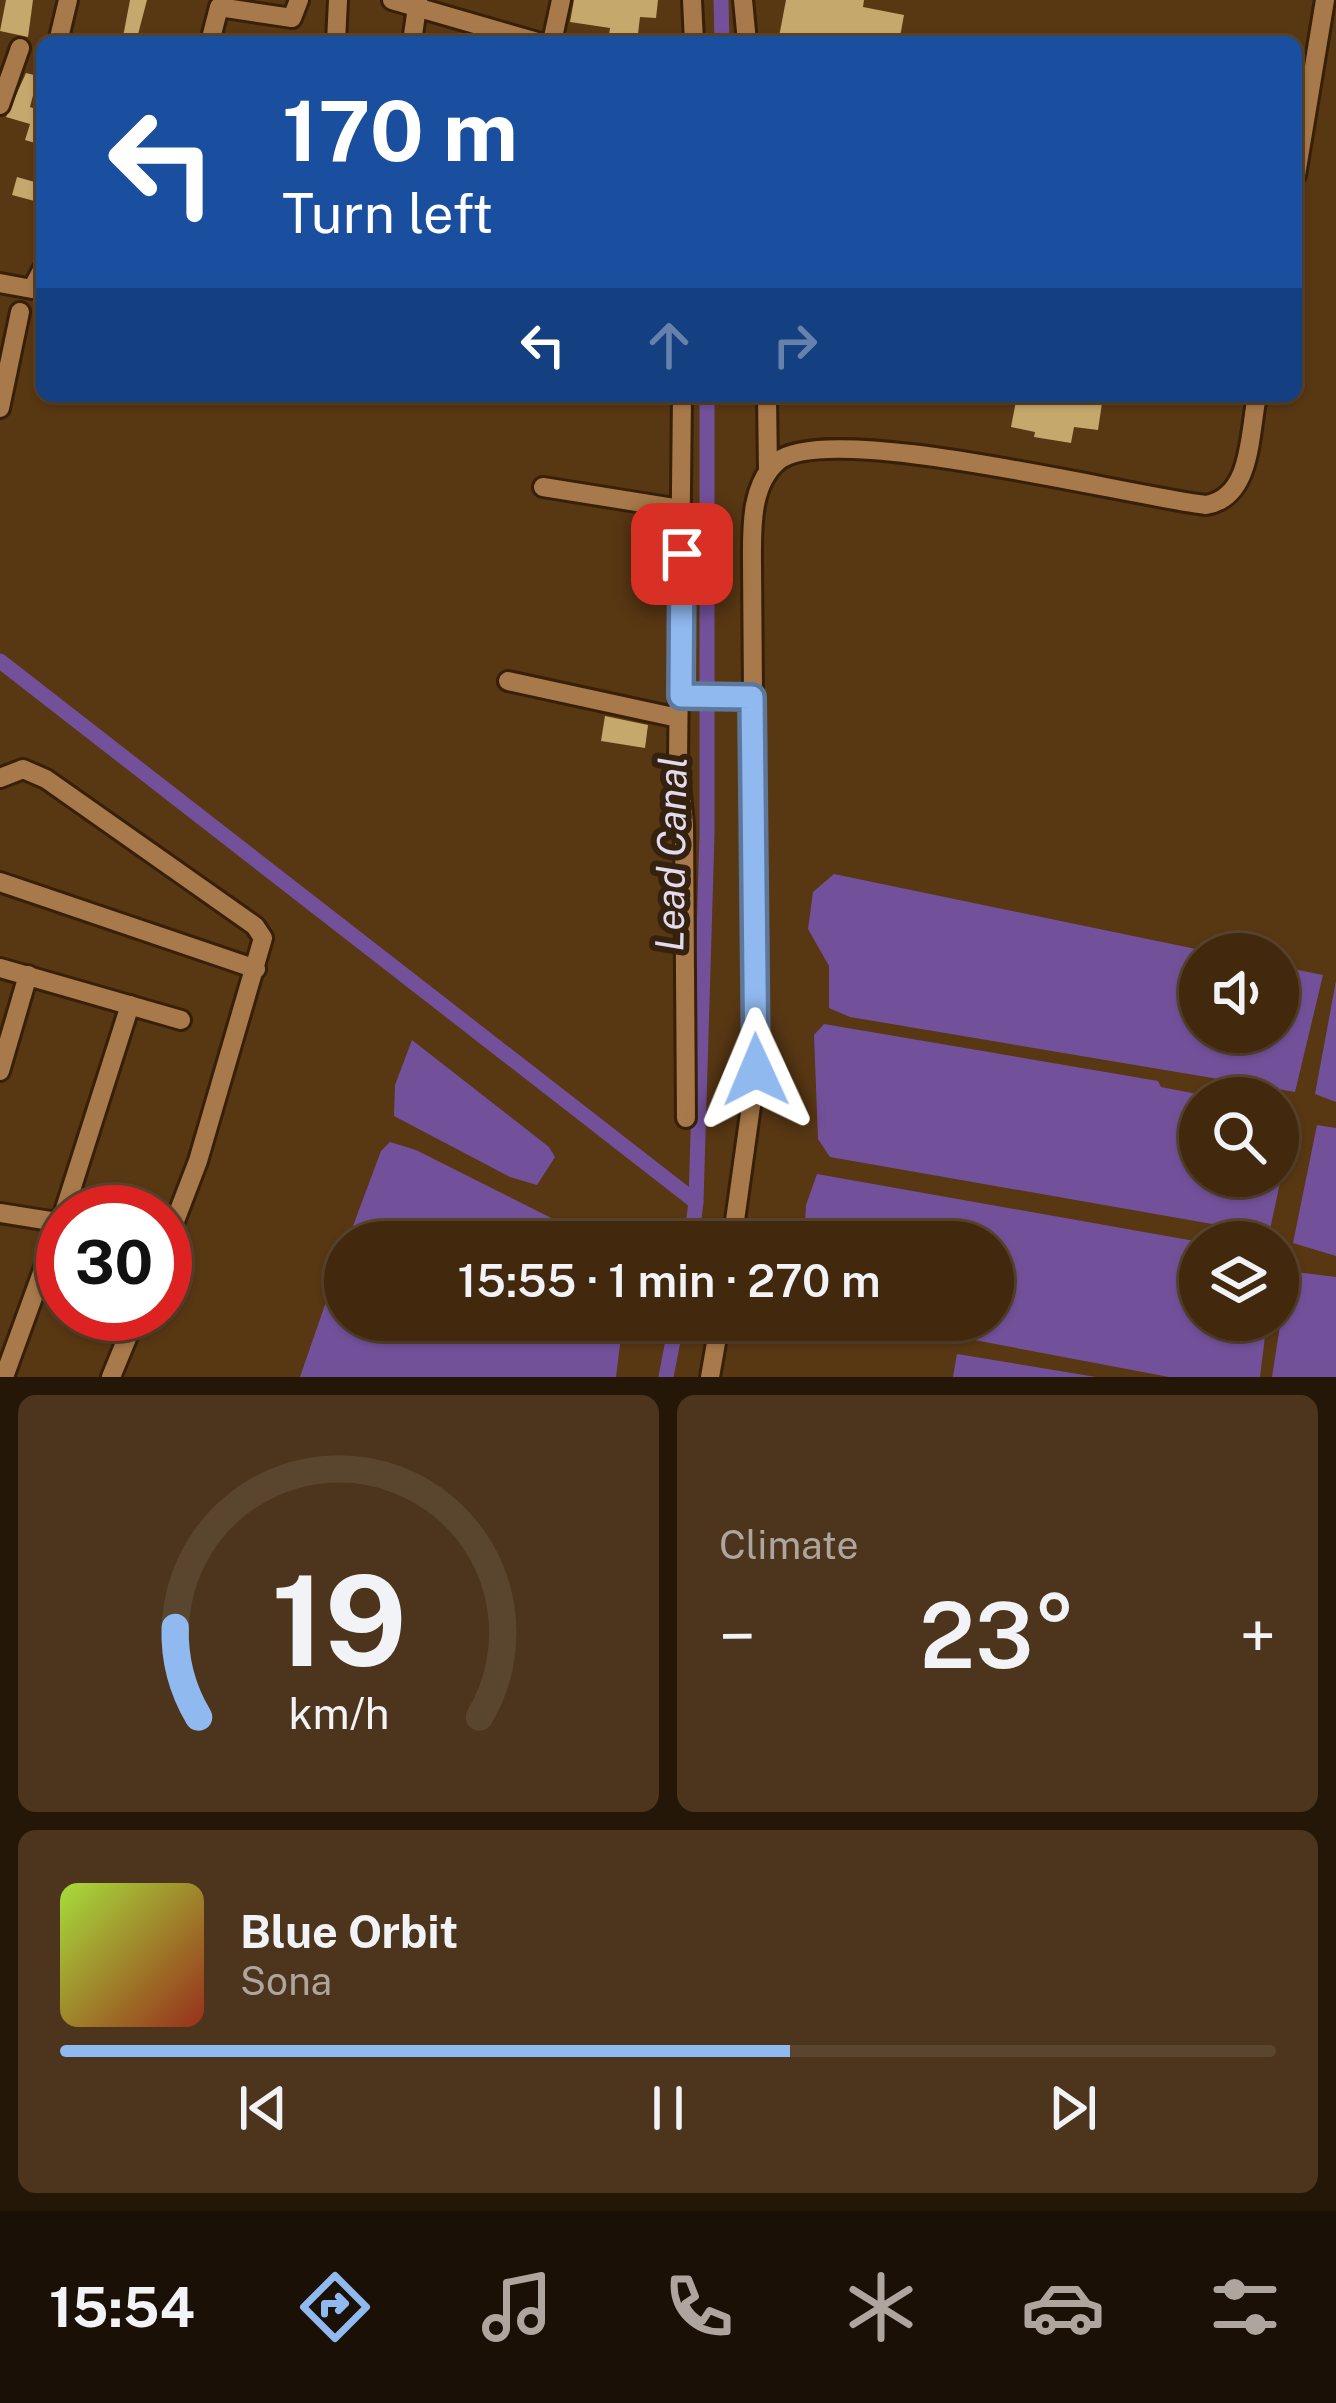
<!DOCTYPE html>
<meta charset="utf-8">
<style>
body{margin:0;font-family:"Public Sans",sans-serif;background:#4c351c;color:#f1f3f6;height:100vh;display:flex;flex-direction:column;font-size:45px;white-space:nowrap}
*{box-sizing:border-box;margin:0}
p{font-size:39px;color:#aea69e}
.icon{flex:none;width:66px;height:66px;fill:none;stroke:currentColor;stroke-width:2;stroke-linecap:round;stroke-linejoin:round}
.map{position:relative;height:1377px;overflow:hidden}
.side{display:flex;flex-direction:column;gap:18px;padding:18px;background:#241708;flex:1}
.side>*{flex:none}
.guide{position:absolute;left:36px;top:36px;width:1266px;height:366px;border-radius:18px;box-shadow:0 3px 9px #0004,0 0 0 3px #5a452e;background:#1a4fa0;color:#fff;overflow:hidden}
.fabs{position:absolute;left:1179px;top:933px;display:grid;gap:24px}
.fabs a{display:grid;place-items:center;width:120px;height:120px;border-radius:50%;background:#42290e;box-shadow:0 3px 9px #0004,0 0 0 3px #5a452e;font-size:60px}
.speed{position:absolute;left:36px;top:1185px;display:flex;gap:24px;font-size:60px;font-weight:700;text-align:center}
.speed>*{display:grid;place-content:center;width:156px;height:156px;border-radius:50%;background:#42290e;box-shadow:0 3px 9px #0004,0 0 0 3px #5a452e;line-height:1}
.speed .limit{border:18px solid #d22;background:#fff;color:#111}
.pin{position:absolute;display:grid;place-items:center;width:102px;height:102px;color:#fff;margin:-51px;border-radius:24px;box-shadow:0 6px 18px #0006}
.me{position:absolute;width:132px;margin:-66px;rotate:359deg;stroke-linejoin:round;filter:drop-shadow(0 0 9px #0008)}
.turn{display:flex;align-items:center;gap:42px;height:252px;padding:0 48px;font-size:54px}
.turn .icon{width:156px;height:156px;stroke-width:2.5}
.turn b{display:block;font-size:84px;line-height:102px}
.lanes{display:flex;align-items:center;height:114px;padding:0 48px;background:#0003;justify-content:center;gap:60px;direction:ltr}
.lanes .off{opacity:.35}
.big{font-size:90px;font-weight:600;line-height:1.1}
.side .widget{flex:1;display:flex;flex-direction:column;justify-content:center;gap:18px;min-width:0;padding:0 42px;border-radius:18px;background:#4c351c}
.side .dial{align-items:center;gap:0}
.dial svg{height:312px;overflow:visible;fill:none;stroke:#5a452e;stroke-width:7;stroke-linecap:round;text-anchor:middle}
.dial text{fill:#f1f3f6;stroke:none}
.song{display:flex;align-items:center;gap:36px}
.cover{width:144px;height:144px;border-radius:18px;background:linear-gradient(135deg,hsl(80 70% 55%),hsl(10 70% 35%))}
.played{height:12px;border-radius:6px;background:linear-gradient(90deg,#90b9f0 60%,#5a452e 60%)}
.keys{display:flex;justify-content:space-around;direction:ltr}
.heat{display:flex;justify-content:space-between;align-items:center;font-size:66px;direction:ltr}
.side .tiles{flex:1;display:grid;gap:18px;grid-template-columns:1fr 1fr}
.widget:last-child{grid-column:span 2}
.trip{position:absolute;left:324px;top:1221px;width:690px;height:120px;border-radius:60px;background:#42290e;box-shadow:0 3px 9px #0004,0 0 0 3px #5a452e;font-weight:600;line-height:120px;text-align:center}
.dock{display:flex;height:192px;justify-content:space-around;align-items:center;background:#1a1006;color:#aea69e}
.dock .icon{width:84px;height:84px}
.dock .on{color:#90b9f0}
.dock b{font-size:54px;color:#f1f3f6}
.map>svg:first-child{display:block}
.water{fill:#73519a}
.lines{fill:none;stroke-linecap:round;stroke-linejoin:round}
.canal{stroke:#73519a;stroke-width:15}
.building{fill:#c5a86b}
.minor-casing{stroke:#372007;stroke-width:24}
.minor{stroke:#a8794a;stroke-width:18}
.route-casing{stroke:#5e789c;stroke-width:30}
.route{stroke:#90b9f0;stroke-width:21}
.labels{text-anchor:middle;stroke-width:12;stroke-linejoin:round;paint-order:stroke}
.water-label{font-size:39px;font-style:italic;fill:#e3daef;stroke:#35220e}
</style>
<div class="map">
<svg width="1336" height="1377" viewBox="0 0 1336 1377">
<rect width="100%" height="100%" fill="#583713"/>
<g class="water">
<path d="M834,874L1220,954H1200V1032H1278V966L1323,975L1295,1092L850,1017L829,1008V966L808,929L813,892Z"/>
<path d="M1336,981V1102L1315,1094Z"/>
<path d="M824,1024L1158,1081L1161,1087L1218,1098H1200V1176H1278V1110L1295,1113L1269,1234L830,1157L818,1139L814,1035Z"/>
<path d="M412,1040L549,1147L555,1157L537,1185L510,1177L394,1116L395,1085Z"/>
<path d="M1317,1125L1336,1128V1256L1293,1243Z"/>
<path d="M390,1142L416,1150L599,1242H347L381,1151Z"/>
<path d="M817,1174L1200,1242V1320H1267L1260,1377H1169L869,1320H993V1242H804L806,1205Z"/>
<path d="M345,1247V1320H623L616,1377H300Z"/>
<path d="M1296,1272L1336,1277V1377H1272L1284,1300Z"/>
<path d="M957,1354L1096,1377H953Z"/>
</g>
<g class="lines">
<g class="canal">
<path d="M721,0L722,42"/>
<path d="M0,661L696,1202"/>
<path d="M691,1242L696,1202L707,834V396"/>
<path d="M666,1377L677,1320"/>
</g>
</g>
<g class="building">
<path d="M6,0H33L28,37L0,31Z"/>
<path d="M130,0H147L136,42H122Z"/>
<path d="M574,0H658L656,18L640,17L637,42H608L610,28L570,22Z"/>
<path d="M786,0H864L863,7L904,15L899,42H778Z"/>
<path d="M26,73L38,76L30,107L42,111V145L25,140L30,124L6,117Z"/>
<path d="M17,177L42,184V203L12,195Z"/>
<path d="M1017,396H1103L1098,430L1074,427L1071,443L1034,437L1035,432L1011,427Z"/>
<path d="M605,716L648,725L645,748L601,741Z"/>
</g>
<g class="lines">
<g class="minor-casing">
<g id="minor">
<path d="M392,0L537,42"/>
<path d="M692,0L694,42"/>
<path d="M743,0L747,42"/>
<path d="M58,42L68,0"/>
<path d="M210,42L219,7L292,18L299,0"/>
<path d="M336,42L338,0"/>
<path d="M412,42L418,0"/>
<path d="M552,42L561,0"/>
<path d="M0,105L20,48"/>
<path d="M1296,175L1325,0"/>
<path d="M0,283L32,289L42,270"/>
<path d="M682,396L678,762L684,824L686,1118"/>
<path d="M767,396L768,472"/>
<path d="M0,408L20,312"/>
<path d="M543,487L680,509"/>
<path d="M508,681L678,718"/>
<path d="M681,696L752,697"/>
<path d="M0,778L23,769L46,779L255,926L263,938L198,1161L165,1247"/>
<path d="M0,882L256,969"/>
<path d="M0,968L181,1020"/>
<path d="M0,1071L28,975"/>
<path d="M64,1212L130,1005"/>
<path d="M0,1213L63,1223"/>
<path d="M732,1242L756,1070L752,566C752,533 749,485 778,461C830,420 1128,496 1206,505C1252,497 1249,435 1257,396"/>
<path d="M4,1377L63,1215"/>
<path d="M111,1377L137,1314"/>
<path d="M710,1377L720,1320"/>
</g>
</g>
<use href="#minor" class="minor"/>
</g>
<g class="lines">
<g class="route-casing">
<path id="route" d="M682,554L681,696L752,697L756,1070"/>
</g>
<use href="#route" class="route"/>
</g>
<g class="labels">
<g class="water-label">
<text transform="translate(671 854) rotate(-89)" y="14">Lead Canal</text>
</g>
</g>
</svg>
<div class="fabs">
<a><svg class="icon" aria-label="sound" viewBox="0 0 24 24"><path d="M4 9h4l5-4v14l-5-4H4zM17 9q2 3 0 6"/></svg></a>
<a><svg class="icon" aria-label="search" viewBox="0 0 24 24"><circle cx="10" cy="10" r="6"/><path d="M15 15l6 6"/></svg></a>
<a><svg class="icon" aria-label="layers" viewBox="0 0 24 24"><path d="M12 4l9 5-9 5-9-5zM3 14l9 5 9-5"/></svg></a>
</div>
<div class="speed"><div class="limit">30</div></div>
<div class="pin" style="left:682px;top:554px;background:#d93025"><svg class="icon" aria-label="arrive" viewBox="0 0 24 24"><path d="M6 21V4h12l-3 4 3 4H6"/></svg></div>
<svg class="me" style="left:756px;top:1070px" viewBox="-20 -20 40 40"><path d="M0-17L14 15 0 8-14 15z" fill="#90b9f0" stroke="#fff" stroke-width="4"/></svg>
<div class="trip">15:55 · 1 min · 270 m</div>
<div class="guide">
<div class="turn"><svg class="icon" aria-label="left" viewBox="0 0 24 24"><path d="M17 20v-9H6M10 6l-5 5 5 5"/></svg><div><b>170 m</b>Turn left</div></div>
<div class="lanes"><svg class="icon" aria-label="left" viewBox="0 0 24 24"><path d="M17 20v-9H6M10 6l-5 5 5 5"/></svg><svg class="icon off" aria-label="ahead" viewBox="0 0 24 24"><path d="M12 20V5M6 11l6-6 6 6"/></svg><svg class="icon off" aria-label="right" viewBox="0 0 24 24"><path d="M7 20v-9h11M14 6l5 5-5 5"/></svg></div>
</div>
</div>
<section class="side">
<div class="tiles">
<div class="widget dial"><svg viewBox="0 0 100 80">
<path d="M14 69A42 42 0 1 1 86 69"/>
<path d="M14 69A42 42 0 0 1 8 46" stroke="#90b9f0"/>
<text x="50" y="56" font-size="32" font-weight="700">19</text>
<text x="50" y="72" font-size="11">km/h</text>
</svg></div>
<div class="widget"><p>Climate</p>
<div class="heat"><a>−</a><b class="big">23°</b><a>+</a></div>
</div>
<div class="widget">
<div class="song"><i class="cover"></i><div><b>Blue Orbit</b><p>Sona</p></div></div>
<div class="played"></div>
<div class="keys"><svg class="icon" aria-label="previous" viewBox="0 0 24 24"><path d="M18 5L8 12l10 7zM5 5v14"/></svg><svg class="icon" aria-label="pause" viewBox="0 0 24 24"><path d="M8 5v14M16 5v14"/></svg><svg class="icon" aria-label="next" viewBox="0 0 24 24"><path d="M6 5l10 7-10 7zM19 5v14"/></svg></div>
</div>
</div>
</section>
<nav class="dock">
<b>15:54</b>
<svg class="icon on" aria-label="directions" viewBox="0 0 24 24"><path d="M12 3l9 9-9 9-9-9zM9 14v-3h6M13 9l2 2-2 2"/></svg>
<svg class="icon" aria-label="music" viewBox="0 0 24 24"><path d="M9 18V5l10-2v13"/><circle cx="6" cy="18" r="3"/><circle cx="16" cy="16" r="3"/></svg>
<svg class="icon" aria-label="phone" viewBox="0 0 24 24"><path d="M5 4h4l2 5-3 2q2 4 5 5l2-3 5 2v4C11 20 4 13 5 4z"/></svg>
<svg class="icon" aria-label="climate" viewBox="0 0 24 24"><path d="M12 3v18M4 7l16 10M4 17L20 7"/></svg>
<svg class="icon" aria-label="car" viewBox="0 0 24 24"><path d="M5 17H2v-5l4-1 3-4h7l3 4 3 1v5h-3M9 17h6M6 11h13"/><circle cx="7" cy="17" r="2"/><circle cx="17" cy="17" r="2"/></svg>
<svg class="icon" aria-label="filters" viewBox="0 0 24 24"><path d="M4 7h16M4 17h16"/><circle cx="9" cy="7" r="2"/><circle cx="15" cy="17" r="2"/></svg>
</nav>
